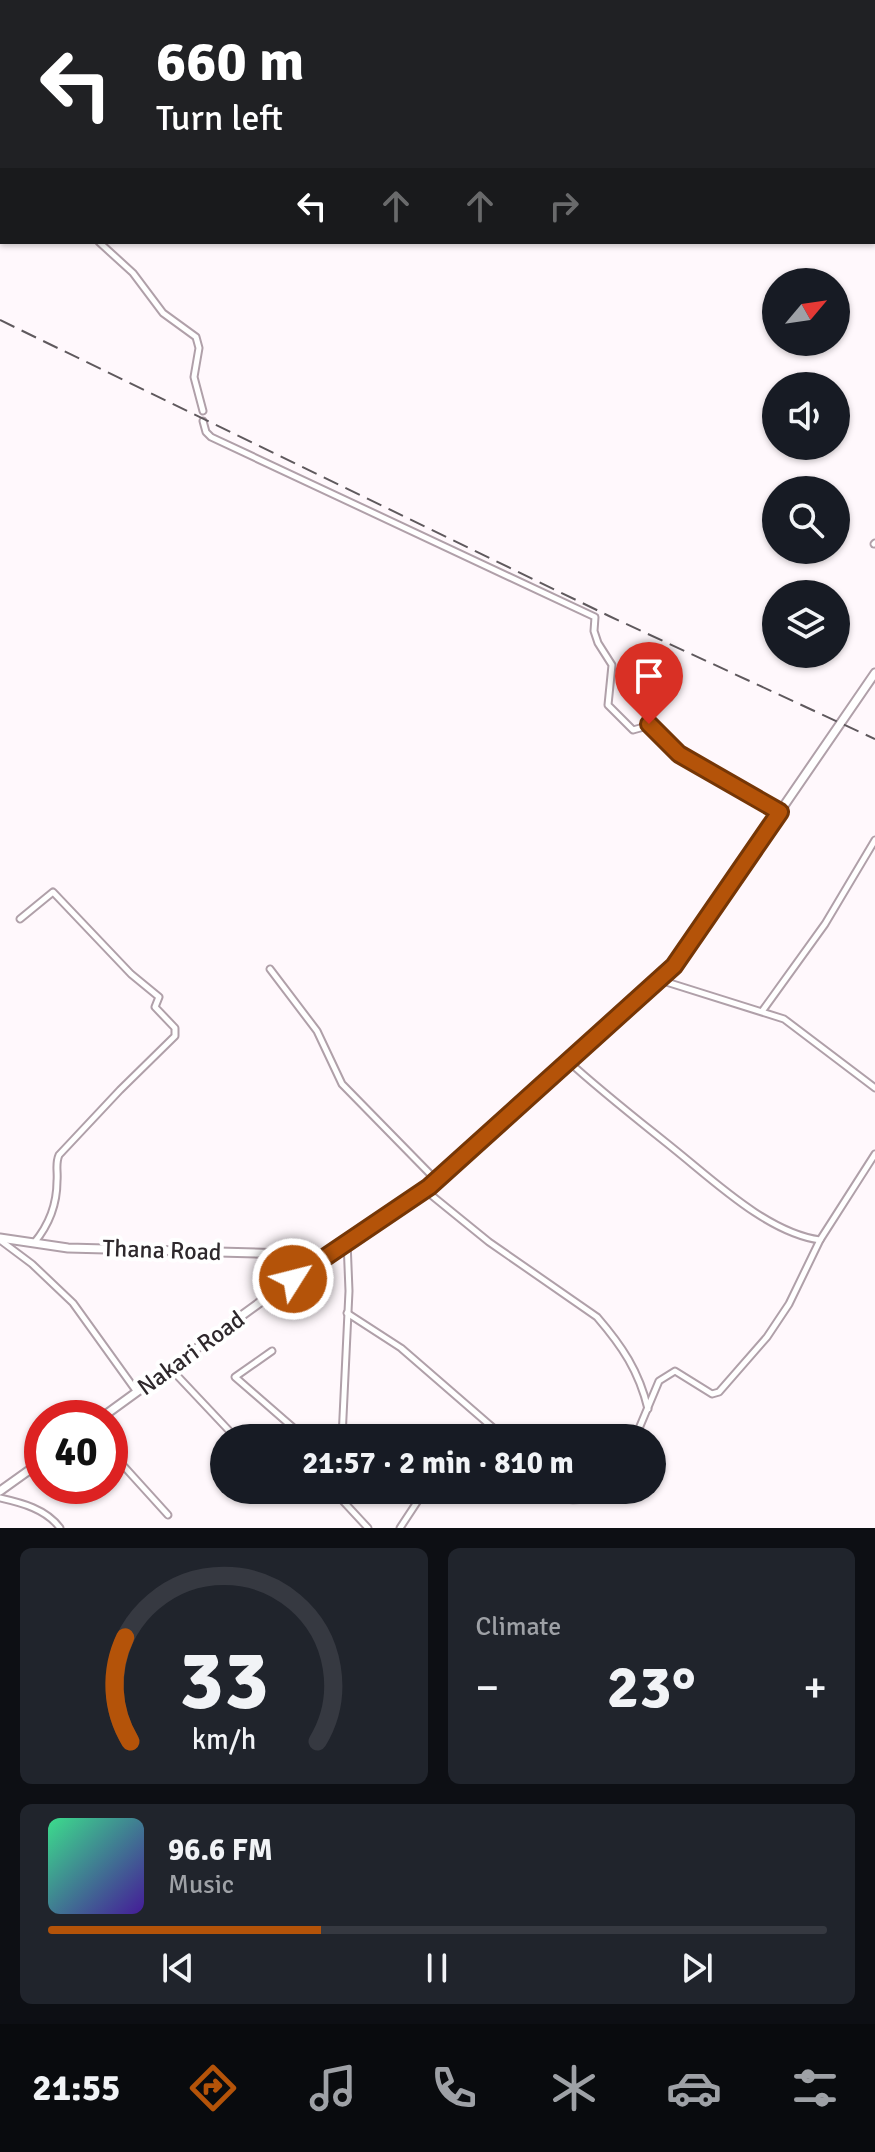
<!DOCTYPE html>
<meta charset="utf-8">
<style>
body{margin:0;font-family:Signika,sans-serif;background:#20242c;color:#f1f3f6;height:100vh;display:flex;flex-direction:column;font-size:30px;white-space:nowrap}
*{box-sizing:border-box;margin:0}
p{font-size:26px;color:#9ea1a6}
.icon{flex:none;width:44px;height:44px;fill:none;stroke:currentColor;stroke-width:2;stroke-linecap:round;stroke-linejoin:round}
.map{position:relative;height:1528px;overflow:hidden}
.side{display:flex;flex-direction:column;gap:20px;padding:20px;background:#0d0f14;flex:1}
.side>*{flex:none}
.hud{position:absolute;left:0px;top:0px;width:876px;height:244px;box-shadow:0 2px 6px #0004;background:#202124;color:#fff;overflow:hidden}
.needle{width:52px;rotate:61deg}
.fabs{position:absolute;left:762px;top:268px;display:grid;gap:16px}
.fabs a{display:grid;place-items:center;width:88px;height:88px;border-radius:50%;background:#171b24;box-shadow:0 2px 6px #0004;font-size:40px}
.speed{position:absolute;left:24px;top:1400px;display:flex;gap:16px;font-size:40px;font-weight:700;text-align:center}
.speed>*{display:grid;place-content:center;width:104px;height:104px;border-radius:50%;background:#171b24;box-shadow:0 2px 6px #0004;line-height:1}
.speed .limit{border:12px solid #d22;background:#fff;color:#111}
.pin{position:absolute;display:grid;place-items:center;width:68px;height:68px;color:#fff;margin:-82px -34px;border-radius:50% 50% 50% 0;rotate:-45deg;box-shadow:0 0 8px #0007}
.pin .icon{rotate:45deg}
.me{position:absolute;width:88px;margin:-44px;rotate:54deg;stroke-linejoin:round;filter:drop-shadow(0 0 6px #0008)}
.turn{display:flex;align-items:center;gap:28px;height:168px;padding:0 24px;font-size:36px}
.turn .icon{width:104px;height:104px;stroke-width:2.5}
.turn b{display:block;font-size:56px;line-height:68px}
.lanes{display:flex;align-items:center;height:76px;padding:0 24px;background:#0003;justify-content:center;gap:40px;direction:ltr}
.lanes .off{opacity:.35}
.big{font-size:60px;font-weight:700;line-height:1.1}
.side .tile{flex:1;display:flex;flex-direction:column;justify-content:center;gap:12px;min-width:0;padding:0 28px;border-radius:12px;background:#20242c}
.side .dial{align-items:center;gap:0}
.dial svg{height:208px;overflow:visible;fill:none;stroke:#363941;stroke-width:7;stroke-linecap:round;text-anchor:middle}
.dial text{fill:#f1f3f6;stroke:none}
.song{display:flex;align-items:center;gap:24px}
.cover{width:96px;height:96px;border-radius:12px;background:linear-gradient(135deg,hsl(150 70% 55%),hsl(260 70% 35%))}
.played{height:8px;border-radius:4px;background:linear-gradient(90deg,#b45309 35%,#363941 35%)}
.keys{display:flex;justify-content:space-around;direction:ltr}
.heat{display:flex;justify-content:space-between;align-items:center;font-size:44px;direction:ltr}
.side .tiles{flex:1;display:grid;gap:20px;grid-template-columns:1fr 1fr}
.tile:last-child{grid-column:span 2}
.trip{position:absolute;left:210px;top:1424px;width:456px;height:80px;border-radius:40px;background:#171b24;box-shadow:0 2px 6px #0004;font-weight:700;line-height:80px;text-align:center}
.tab-bar{display:flex;height:128px;justify-content:space-around;align-items:center;background:#090b0e;color:#9ea1a6}
.tab-bar .icon{width:56px;height:56px}
.tab-bar .active{color:#b45309}
.tab-bar b{font-size:36px;color:#f1f3f6}
.map>svg:first-child{display:block}
.lines{fill:none;stroke-linecap:round;stroke-linejoin:round}
.street-casing{stroke:#b0a0a9;stroke-width:9}
.secondary-casing{stroke:#b0a0a9;stroke-width:11}
.street{stroke:#fff;stroke-width:5}
.secondary{stroke:#fff;stroke-width:7}
.rail{stroke:#5f595d;stroke-width:2;stroke-dasharray:16 8;stroke-linecap:butt}
.route-casing{stroke:#753606;stroke-width:20}
.route{stroke:#b45309;stroke-width:14}
.labels{text-anchor:middle;stroke-width:8;stroke-linejoin:round;paint-order:stroke}
.street-label{font-size:24px;fill:#2e282c;stroke:#fff}
</style>
<div class="map">
<svg width="875" height="1528" viewBox="0 0 875 1528">
<rect width="100%" height="100%" fill="#fff8fc"/>
<g class="lines">
<g class="street-casing">
<g id="street">
<path d="M862,0L865,2"/>
<path d="M688,2L689,0"/>
<path d="M874,8L875,9"/>
<path d="M0,114L2,117"/>
<path d="M99,242L133,273L163,313L196,337L199,348L194,377L203,411"/>
<path d="M203,421L206,432L211,437L595,617L594,631L598,643L612,665L608,705L633,730L651,725L679,754L780,812"/>
<path d="M874,544L875,543"/>
<path d="M20,919L53,892L131,974L159,997L155,1007L175,1028V1036L120,1090L59,1155C55,1164 58,1171 57,1181C57,1205 49,1225 34,1243"/>
<path d="M270,969L317,1031L342,1084L436,1180"/>
<path d="M660,980L784,1019L875,1088"/>
<path d="M763,1010L825,924L875,840"/>
<path d="M568,1061C602,1092 638,1120 674,1149C714,1181 768,1233 820,1240L875,1154"/>
<path d="M425,1190L489,1242L597,1317C622,1346 639,1371 648,1409"/>
<path d="M0,1240L32,1264L73,1303L137,1392"/>
<path d="M347,1313L401,1348L499,1433L493,1438"/>
<path d="M272,1351L235,1377L305,1438"/>
<path d="M170,1368L236,1438"/>
<path d="M342,1438L349,1291L347,1241"/>
<path d="M635,1438L659,1381L675,1371L712,1394L719,1392L767,1337L789,1304L820,1240"/>
<path d="M110,1451L168,1515"/>
<path d="M288,1490L294,1494L300,1490"/>
<path d="M341,1490L342,1500L368,1528"/>
<path d="M535,1490C553,1497 581,1508 595,1490"/>
<path d="M0,1498C22,1503 46,1509 60,1528"/>
<path d="M400,1528L425,1490"/>
</g>
</g>
<g class="secondary-casing">
<g id="secondary">
<path d="M0,1238L68,1248L325,1255"/>
<path d="M287,1254L293,1279"/>
<path d="M101,1418L325,1255L429,1187L674,966L875,673"/>
<path d="M0,1491L42,1461"/>
</g>
</g>
<use href="#street" class="street"/>
<use href="#secondary" class="secondary"/>
<path class="rail" d="M0,320L609,616L875,739"/>
</g>
<g class="lines">
<g class="route-casing">
<path id="route" d="M293,1279L429,1187L674,966L780,812L679,754L649,724"/>
</g>
<use href="#route" class="route"/>
</g>
<g class="labels">
<g class="street-label">
<text transform="translate(162 1250) rotate(2)" y="8">Thana Road</text>
<text transform="translate(191 1353) rotate(-36)" y="8">Nakari Road</text>
</g>
</g>
</svg>
<div class="fabs">
<a><svg class="needle" viewBox="-14 -14 28 28"><path d="M0-13l5 13h-10z" fill="#e53935"/><path d="M0 13l5-13h-10z" fill="#9ea1a6"/></svg></a>
<a><svg class="icon" aria-label="sound" viewBox="0 0 24 24"><path d="M4 9h4l5-4v14l-5-4H4zM17 9q2 3 0 6"/></svg></a>
<a><svg class="icon" aria-label="search" viewBox="0 0 24 24"><circle cx="10" cy="10" r="6"/><path d="M15 15l6 6"/></svg></a>
<a><svg class="icon" aria-label="layers" viewBox="0 0 24 24"><path d="M12 4l9 5-9 5-9-5zM3 14l9 5 9-5"/></svg></a>
</div>
<div class="speed"><div class="limit">40</div></div>
<div class="pin" style="left:649px;top:724px;background:#d93025"><svg class="icon" aria-label="arrive" viewBox="0 0 24 24"><path d="M6 21V4h12l-3 4 3 4H6"/></svg></div>
<svg class="me" style="left:293px;top:1279px" viewBox="-20 -20 40 40"><circle r="17" fill="#b45309" stroke="#fff" stroke-width="3"/><path d="M0-11L8 9 0 5-8 9z" fill="#fff"/></svg>
<div class="trip">21:57 · 2 min · 810 m</div>
<div class="hud">
<div class="turn"><svg class="icon" aria-label="left" viewBox="0 0 24 24"><path d="M17 20v-9H6M10 6l-5 5 5 5"/></svg><div><b>660 m</b>Turn left</div></div>
<div class="lanes"><svg class="icon" aria-label="left" viewBox="0 0 24 24"><path d="M17 20v-9H6M10 6l-5 5 5 5"/></svg><svg class="icon off" aria-label="ahead" viewBox="0 0 24 24"><path d="M12 20V5M6 11l6-6 6 6"/></svg><svg class="icon off" aria-label="ahead" viewBox="0 0 24 24"><path d="M12 20V5M6 11l6-6 6 6"/></svg><svg class="icon off" aria-label="right" viewBox="0 0 24 24"><path d="M7 20v-9h11M14 6l5 5-5 5"/></svg></div>
</div>
</div>
<section class="side">
<div class="tiles">
<div class="tile dial"><svg viewBox="0 0 100 80">
<path d="M14 69A42 42 0 1 1 86 69"/>
<path d="M14 69A42 42 0 0 1 12 29" stroke="#b45309"/>
<text x="50" y="56" font-size="32" font-weight="700">33</text>
<text x="50" y="72" font-size="11">km/h</text>
</svg></div>
<div class="tile"><p>Climate</p>
<div class="heat"><a>−</a><b class="big">23°</b><a>+</a></div>
</div>
<div class="tile">
<div class="song"><i class="cover"></i><div><b>96.6 FM</b><p>Music</p></div></div>
<div class="played"></div>
<div class="keys"><svg class="icon" aria-label="previous" viewBox="0 0 24 24"><path d="M18 5L8 12l10 7zM5 5v14"/></svg><svg class="icon" aria-label="pause" viewBox="0 0 24 24"><path d="M8 5v14M16 5v14"/></svg><svg class="icon" aria-label="next" viewBox="0 0 24 24"><path d="M6 5l10 7-10 7zM19 5v14"/></svg></div>
</div>
</div>
</section>
<nav class="tab-bar">
<b>21:55</b>
<svg class="icon active" aria-label="directions" viewBox="0 0 24 24"><path d="M12 3l9 9-9 9-9-9zM9 14v-3h6M13 9l2 2-2 2"/></svg>
<svg class="icon" aria-label="music" viewBox="0 0 24 24"><path d="M9 18V5l10-2v13"/><circle cx="6" cy="18" r="3"/><circle cx="16" cy="16" r="3"/></svg>
<svg class="icon" aria-label="phone" viewBox="0 0 24 24"><path d="M5 4h4l2 5-3 2q2 4 5 5l2-3 5 2v4C11 20 4 13 5 4z"/></svg>
<svg class="icon" aria-label="climate" viewBox="0 0 24 24"><path d="M12 3v18M4 7l16 10M4 17L20 7"/></svg>
<svg class="icon" aria-label="car" viewBox="0 0 24 24"><path d="M5 17H2v-5l4-1 3-4h7l3 4 3 1v5h-3M9 17h6M6 11h13"/><circle cx="7" cy="17" r="2"/><circle cx="17" cy="17" r="2"/></svg>
<svg class="icon" aria-label="filters" viewBox="0 0 24 24"><path d="M4 7h16M4 17h16"/><circle cx="9" cy="7" r="2"/><circle cx="15" cy="17" r="2"/></svg>
</nav>
